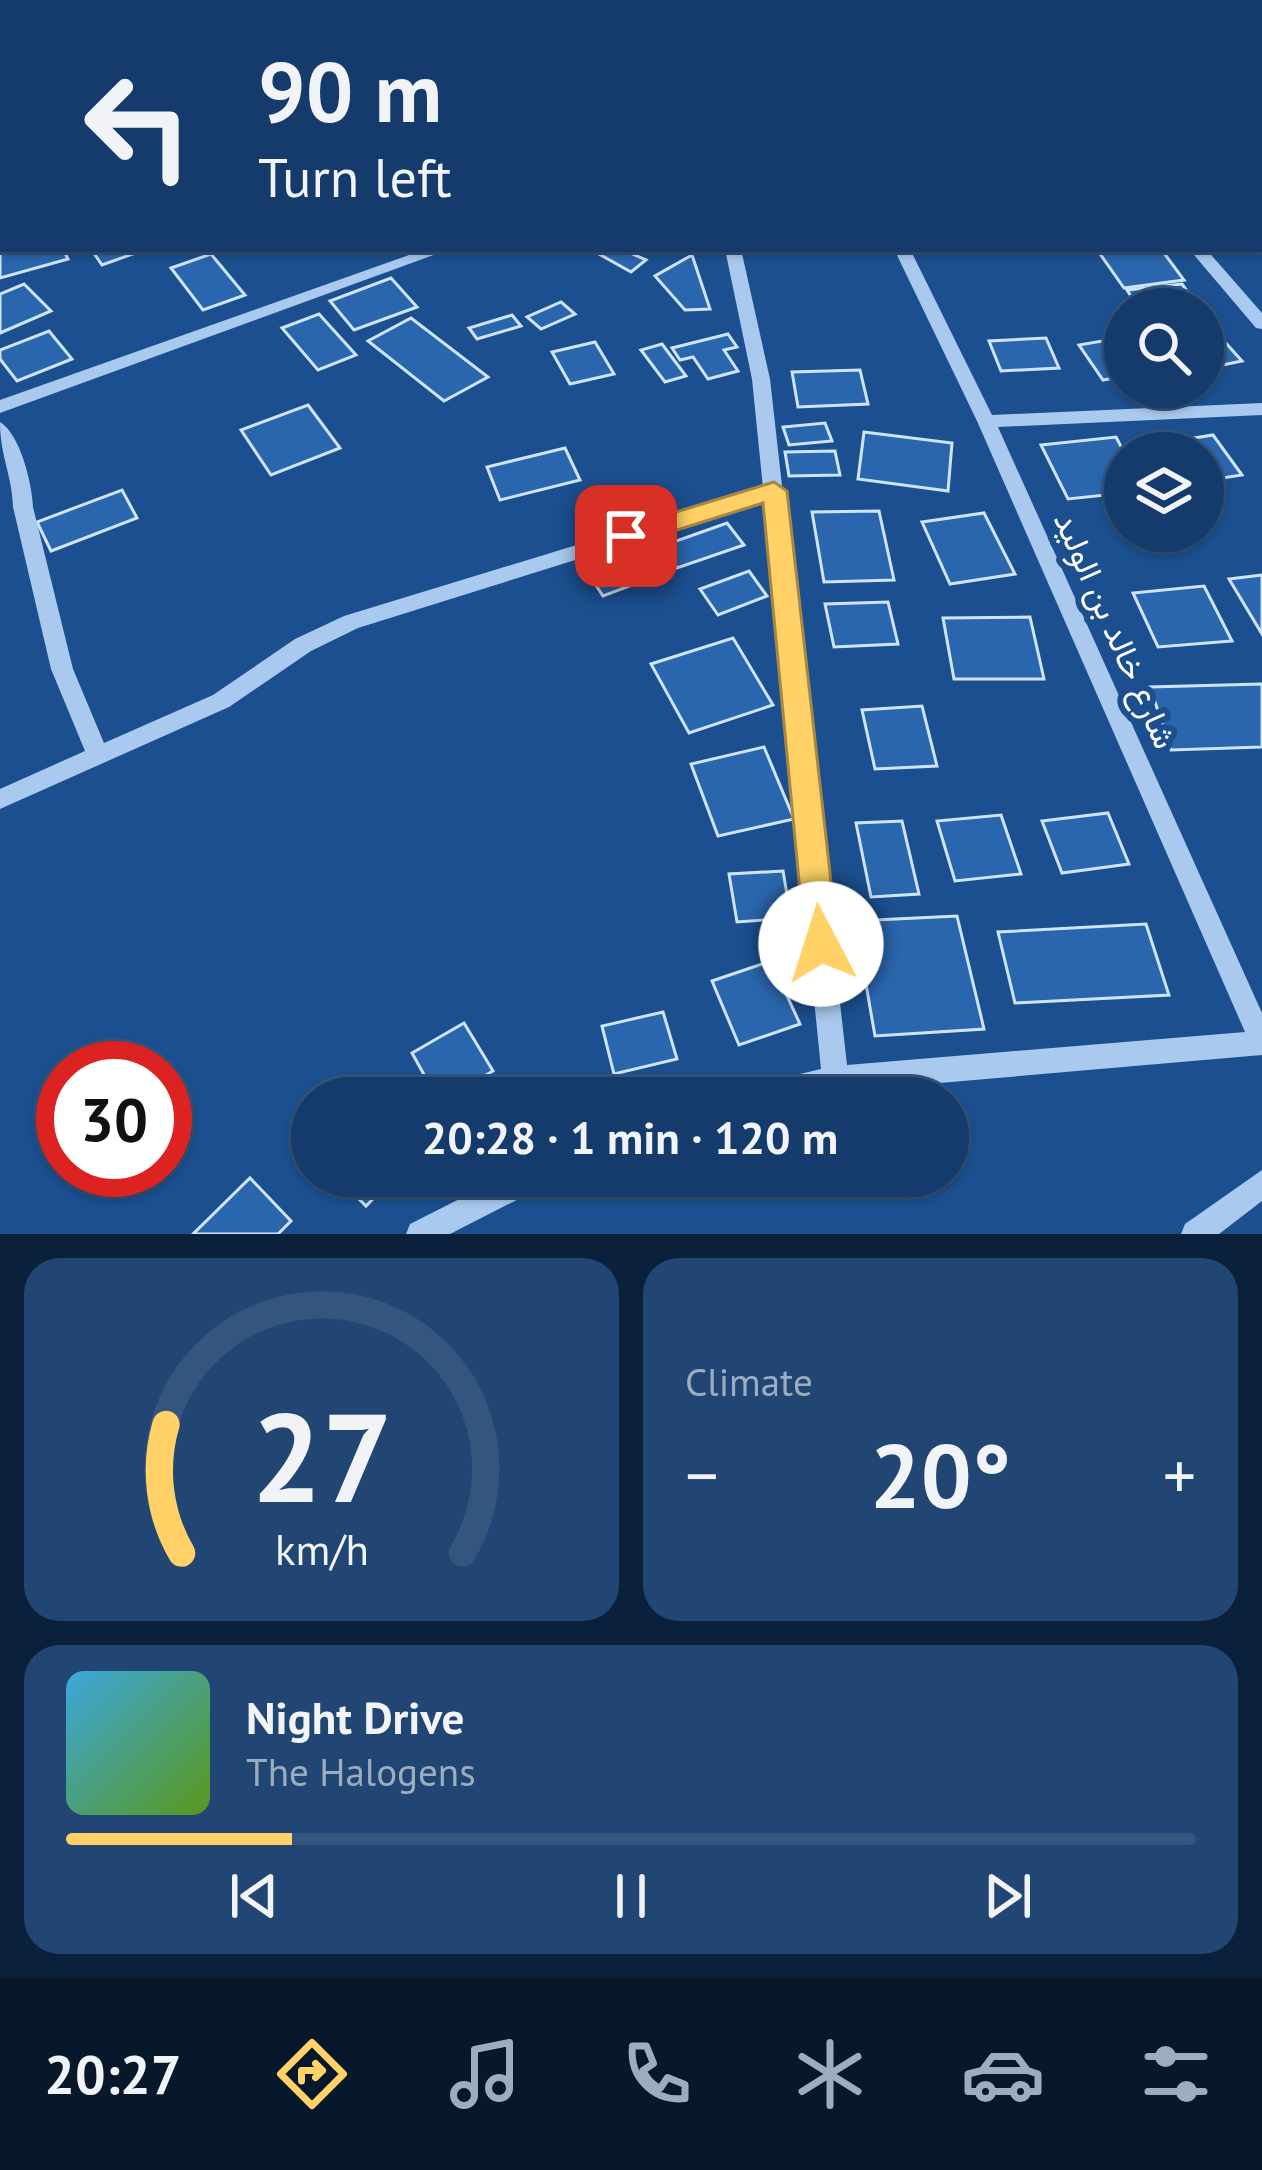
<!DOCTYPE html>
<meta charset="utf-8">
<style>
body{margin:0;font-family:"PT Sans",Vazirmatn,sans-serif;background:#214673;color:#f1f3f6;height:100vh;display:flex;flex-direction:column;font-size:45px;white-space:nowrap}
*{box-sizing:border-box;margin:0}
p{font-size:39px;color:#9dadc1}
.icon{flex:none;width:66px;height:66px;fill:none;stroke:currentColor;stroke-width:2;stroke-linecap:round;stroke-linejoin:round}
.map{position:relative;height:1234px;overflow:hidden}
.side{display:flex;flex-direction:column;gap:24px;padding:24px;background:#0b203b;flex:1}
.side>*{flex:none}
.guide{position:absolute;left:0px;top:0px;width:1263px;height:252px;box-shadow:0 3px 9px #0004,0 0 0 3px #33557e;background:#143b6b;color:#f1f3f6;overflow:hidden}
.controls{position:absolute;left:1104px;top:288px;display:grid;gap:24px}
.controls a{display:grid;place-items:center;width:120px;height:120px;border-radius:50%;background:#143b6b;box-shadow:0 3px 9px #0004,0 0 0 3px #33557e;font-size:60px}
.speed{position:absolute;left:36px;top:1041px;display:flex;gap:24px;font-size:60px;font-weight:700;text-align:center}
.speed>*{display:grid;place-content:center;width:156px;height:156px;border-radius:50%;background:#143b6b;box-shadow:0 3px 9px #0004,0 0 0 3px #33557e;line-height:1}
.speed .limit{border:18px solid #d22;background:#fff;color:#111}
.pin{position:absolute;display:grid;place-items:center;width:102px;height:102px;color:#fff;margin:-51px;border-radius:24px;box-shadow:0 6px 18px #0006}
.me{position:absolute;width:132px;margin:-66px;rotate:355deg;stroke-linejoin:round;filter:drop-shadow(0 0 9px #0008)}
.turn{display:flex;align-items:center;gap:42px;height:252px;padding:0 60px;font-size:54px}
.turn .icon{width:156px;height:156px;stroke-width:2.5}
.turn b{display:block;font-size:84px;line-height:102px}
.big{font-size:90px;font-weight:600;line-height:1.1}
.side .widget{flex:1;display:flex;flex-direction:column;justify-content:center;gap:18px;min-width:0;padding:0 42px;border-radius:36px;background:#214673}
.side .dial{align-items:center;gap:0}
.dial svg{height:312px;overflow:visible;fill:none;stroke:#33557e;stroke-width:7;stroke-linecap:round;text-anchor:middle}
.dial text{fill:#f1f3f6;stroke:none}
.song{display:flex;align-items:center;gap:36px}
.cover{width:144px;height:144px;border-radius:18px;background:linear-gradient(135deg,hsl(200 70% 55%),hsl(90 70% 35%))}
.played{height:12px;border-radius:6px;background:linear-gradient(90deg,#ffd166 20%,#33557e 20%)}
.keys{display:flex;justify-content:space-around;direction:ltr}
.heat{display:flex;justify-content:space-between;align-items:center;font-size:66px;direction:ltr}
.side .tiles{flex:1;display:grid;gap:24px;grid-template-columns:1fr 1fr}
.widget:last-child{grid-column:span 2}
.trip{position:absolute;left:291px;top:1077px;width:678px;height:120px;border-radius:60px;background:#143b6b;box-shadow:0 3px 9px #0004,0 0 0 3px #33557e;font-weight:600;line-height:120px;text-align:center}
.dock{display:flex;height:192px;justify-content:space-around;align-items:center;background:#08182b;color:#9dadc1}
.dock .icon{width:84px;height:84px}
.dock .active{color:#ffd166}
.dock b{font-size:54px;color:#f1f3f6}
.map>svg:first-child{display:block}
.building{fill:#2a66ad;stroke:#cfe3fa;stroke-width:3}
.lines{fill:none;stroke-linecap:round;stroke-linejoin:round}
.minor{fill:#a9c9ee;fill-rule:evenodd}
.route{fill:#ffd166;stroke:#a68842;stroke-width:3}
.labels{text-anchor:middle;stroke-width:12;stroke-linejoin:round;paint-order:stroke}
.street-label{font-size:33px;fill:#fff;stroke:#1b4f8f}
</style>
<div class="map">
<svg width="1262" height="1234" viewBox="0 0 1262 1234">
<rect width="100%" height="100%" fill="#1b4f8f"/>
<g class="building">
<path d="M9,249H63L68,259L0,278V251Z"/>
<path d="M91,249H139L141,251L102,265Z"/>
<path d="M590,249H621L646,260L631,272Z"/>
<path d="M1161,249L1184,280L1124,288L1098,251Z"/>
<path d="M211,254L245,295L203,310L171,268Z"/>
<path d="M692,255L710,309L685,310L655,276Z"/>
<path d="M391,278L417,307L354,330L330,301Z"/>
<path d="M24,284L51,311L0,333V294Z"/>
<path d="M1182,284L1200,309H1139L1127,290Z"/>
<path d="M561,302L575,314L541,329L527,317Z"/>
<path d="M319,314L356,355L318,370L282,328Z"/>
<path d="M512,315L521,326L477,339L469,328Z"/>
<path d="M411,318L488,377L444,401L368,341Z"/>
<path d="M49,331L72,359L17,381L0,359V350Z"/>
<path d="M1216,332L1242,361L1203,369V335Z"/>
<path d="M728,334L737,347L724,350L738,371L708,379L693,357L680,360L672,348Z"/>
<path d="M1125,337V376L1103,380L1079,345Z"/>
<path d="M1046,338L1059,368L1001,371L989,341Z"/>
<path d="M595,342L614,374L570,384L552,352Z"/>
<path d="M662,344L686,376L665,382L641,350Z"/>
<path d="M860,370L868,404L798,407L792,372Z"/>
<path d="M308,405L340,448L271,475L241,430Z"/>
<path d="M825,423L832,441L789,445L783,427Z"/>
<path d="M864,432L952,443L948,491L858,479Z"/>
<path d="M1213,435L1242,475L1203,481V453H1170L1163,443Z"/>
<path d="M1116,437L1125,454V493L1068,499L1041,445Z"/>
<path d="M565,448L580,480L500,500L487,467Z"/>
<path d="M835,451L840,475L789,476L785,452Z"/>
<path d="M122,490L137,518L51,551L37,522Z"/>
<path d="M879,511L894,580L824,582L812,512Z"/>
<path d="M984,513L1015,574L950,584L922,522Z"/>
<path d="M727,523L744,545L677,568L662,546Z"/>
<path d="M644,545L664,573L603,596L584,567Z"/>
<path d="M749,571L767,596L718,615L700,589Z"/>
<path d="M1262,575V634L1229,579Z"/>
<path d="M1204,586L1232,641L1158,647L1133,593Z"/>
<path d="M888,602L898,644L834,647L825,604Z"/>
<path d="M1030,617L1044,679H954L943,618Z"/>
<path d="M733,638L773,705L689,733L651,664Z"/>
<path d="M1262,684V747L1171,750L1150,687Z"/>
<path d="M922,706L937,766L875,769L862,710Z"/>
<path d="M764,747L794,819L718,836L691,764Z"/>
<path d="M1108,813L1129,864L1062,873L1042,821Z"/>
<path d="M1001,815L1021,874L955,881L937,821Z"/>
<path d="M902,821L919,894L871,897L856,823Z"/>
<path d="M783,871L791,918L737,922L729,874Z"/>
<path d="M957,916L984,1029L875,1036L855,921Z"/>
<path d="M1146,924L1169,995L1015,1003L998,932Z"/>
<path d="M771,961L800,1024L739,1045L712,981Z"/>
<path d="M663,1012L677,1059L614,1074L602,1026Z"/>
<path d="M464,1023L493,1071L445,1098H437L412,1053Z"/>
<path d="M336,1176H395L366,1206Z"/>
<path d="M250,1178L291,1221L278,1234H193Z"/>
</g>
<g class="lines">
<g class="minor">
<path d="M528,0H545L547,3H531Z"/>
<path d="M624,0H653L650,3H621Z"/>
<path d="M783,0H797L799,3H785Z"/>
<path d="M1029,0H1044L1046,3H1031Z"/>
<path d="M1198,0H1212L1214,3H1200Z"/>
<rect x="1260" y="61" width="2" height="11"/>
<rect x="1260" y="118" width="2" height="8"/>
<rect x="0" y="122" width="3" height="9"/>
<path d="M426,249H450L0,413V400Z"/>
<path d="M725,249H741L770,379L847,1065L1245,1032L977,421L894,249H910L992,415L1262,403V415L998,427L1262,1013V1055L835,1092L809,1098H740L743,1089L753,1085L821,1069L764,501L358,628L311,651L229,707L0,809V789L85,751L51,669L13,507C12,475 0,456 0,422C20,434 32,483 33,507L73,669L104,743L213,695L295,639L344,616L763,488L752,379Z"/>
<path d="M1189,249H1206L1262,313V329L1256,328Z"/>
<path d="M1262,1170V1201L1219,1234H1181L1185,1224Z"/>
<path d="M505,1176H548L544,1186L450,1234H406L410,1224Z"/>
</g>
</g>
<path class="route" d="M774,482L787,491L838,944L833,954L821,958L810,954L805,944L763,503L626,546L613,536L617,530Z"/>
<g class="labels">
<g class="street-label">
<text transform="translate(1116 630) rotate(66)" y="12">شارع خالد بن الوليد</text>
</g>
</g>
</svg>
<div class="controls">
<a><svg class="icon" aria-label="search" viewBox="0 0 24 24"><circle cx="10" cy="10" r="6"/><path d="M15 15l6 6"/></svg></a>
<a><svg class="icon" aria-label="layers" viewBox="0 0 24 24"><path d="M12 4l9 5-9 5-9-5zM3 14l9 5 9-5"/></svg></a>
</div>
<div class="speed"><div class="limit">30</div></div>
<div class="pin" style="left:626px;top:536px;background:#d93025"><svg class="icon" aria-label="arrive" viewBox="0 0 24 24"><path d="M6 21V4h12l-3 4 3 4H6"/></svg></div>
<svg class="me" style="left:821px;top:944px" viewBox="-20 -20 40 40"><circle r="19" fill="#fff"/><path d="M0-13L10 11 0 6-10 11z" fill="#ffd166"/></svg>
<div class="trip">20:28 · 1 min · 120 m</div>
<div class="guide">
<div class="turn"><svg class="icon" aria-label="left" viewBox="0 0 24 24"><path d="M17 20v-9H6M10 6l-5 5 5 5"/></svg><div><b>90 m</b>Turn left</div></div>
</div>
</div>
<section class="side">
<div class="tiles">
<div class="widget dial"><svg viewBox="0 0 100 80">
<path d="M14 69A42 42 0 1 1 86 69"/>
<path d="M14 69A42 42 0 0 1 10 36" stroke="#ffd166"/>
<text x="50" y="56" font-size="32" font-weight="700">27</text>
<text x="50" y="72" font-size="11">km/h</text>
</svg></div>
<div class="widget"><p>Climate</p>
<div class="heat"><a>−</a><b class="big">20°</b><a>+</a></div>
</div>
<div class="widget">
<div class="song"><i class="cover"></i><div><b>Night Drive</b><p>The Halogens</p></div></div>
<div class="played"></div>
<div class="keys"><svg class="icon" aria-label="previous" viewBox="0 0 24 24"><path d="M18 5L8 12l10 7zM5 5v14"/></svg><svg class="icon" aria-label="pause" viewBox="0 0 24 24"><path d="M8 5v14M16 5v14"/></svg><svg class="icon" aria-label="next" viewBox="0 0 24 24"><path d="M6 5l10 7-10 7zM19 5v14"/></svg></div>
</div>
</div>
</section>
<nav class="dock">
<b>20:27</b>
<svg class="icon active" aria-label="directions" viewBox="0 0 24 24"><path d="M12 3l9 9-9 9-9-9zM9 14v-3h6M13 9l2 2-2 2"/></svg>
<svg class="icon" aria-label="music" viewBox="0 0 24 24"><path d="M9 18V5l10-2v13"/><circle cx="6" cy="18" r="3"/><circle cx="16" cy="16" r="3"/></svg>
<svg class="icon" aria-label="phone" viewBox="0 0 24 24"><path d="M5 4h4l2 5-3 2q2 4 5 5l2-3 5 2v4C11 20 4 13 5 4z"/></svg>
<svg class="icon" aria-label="climate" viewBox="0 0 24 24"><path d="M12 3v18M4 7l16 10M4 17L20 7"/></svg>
<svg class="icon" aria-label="car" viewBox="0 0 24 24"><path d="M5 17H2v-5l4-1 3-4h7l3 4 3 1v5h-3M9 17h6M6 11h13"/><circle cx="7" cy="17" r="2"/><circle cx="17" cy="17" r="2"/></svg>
<svg class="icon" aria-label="filters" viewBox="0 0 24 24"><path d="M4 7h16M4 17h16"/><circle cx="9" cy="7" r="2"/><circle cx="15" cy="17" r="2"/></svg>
</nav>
